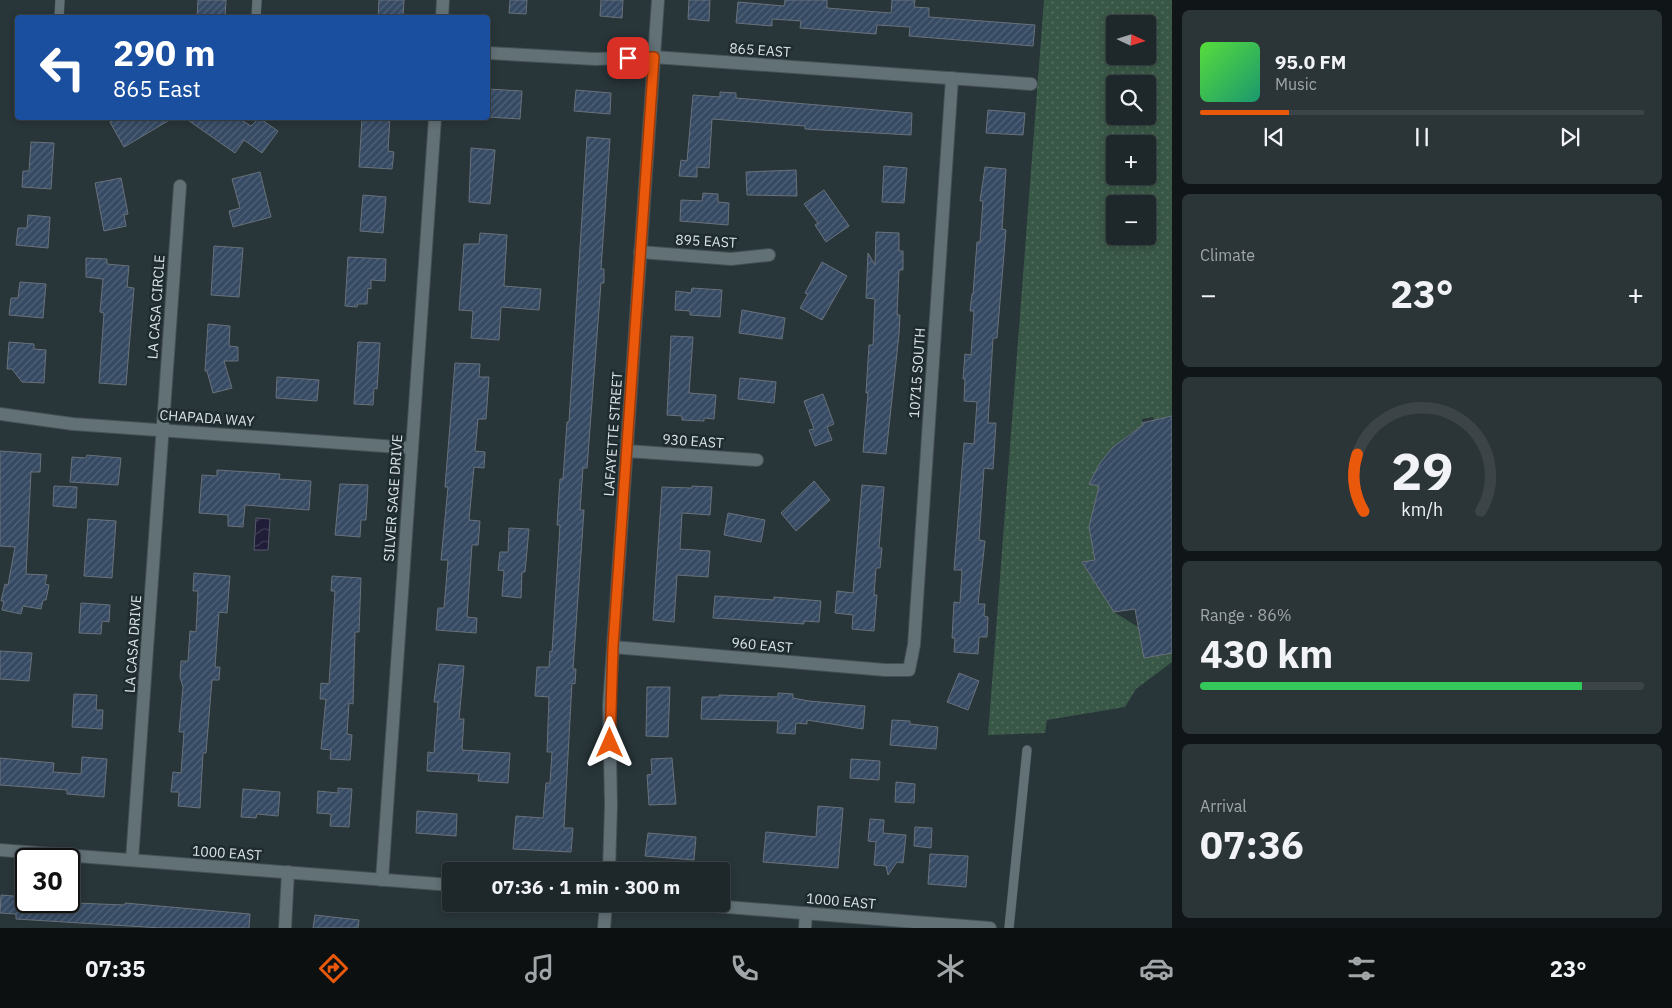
<!DOCTYPE html>
<meta charset="utf-8">
<style>
body{margin:0;font-family:"IBM Plex Sans",sans-serif;background:#2b3437;color:#f1f3f6;height:100vh;display:flex;flex-direction:column;font-size:19px;white-space:nowrap}
*{box-sizing:border-box;margin:0}
p{font-size:16px;color:#a1a6a9}
.icon{flex:none;width:28px;height:28px;fill:none;stroke:currentColor;stroke-width:2;stroke-linecap:round;stroke-linejoin:round}
.map{position:relative;flex:1;overflow:hidden}
.sheet{display:flex;flex-direction:column;gap:10px;padding:10px;background:#101618;width:500px}
.sheet>*{flex:none}
.top-card{position:absolute;left:15px;top:15px;width:475px;height:105px;border-radius:5px;box-shadow:0 2px 8px #0003,0 0 0 1px #3c4447;background:#1a4fa0;color:#fff;overflow:hidden}
.needle{width:32px;rotate:94deg}
.fabs{position:absolute;left:1106px;top:15px;display:grid;gap:10px}
.fabs a{display:grid;place-items:center;width:50px;height:50px;border-radius:5px;background:#1e282b;box-shadow:0 2px 8px #0003,0 0 0 1px #3c4447;font-size:25px}
.speed{position:absolute;left:15px;top:848px;display:flex;gap:10px;font-size:25px;font-weight:700;text-align:center}
.speed>*{display:grid;place-content:center;width:65px;height:65px;border-radius:50%;background:#1e282b;box-shadow:0 2px 8px #0003,0 0 0 1px #3c4447;line-height:1}
.speed .limit{border:2px solid #111;border-radius:8px;background:#fff;color:#111}
.pin{position:absolute;display:grid;place-items:center;width:42px;height:42px;color:#fff;margin:-21px;border-radius:10px;box-shadow:0 2px 8px #0006}
.me{position:absolute;width:55px;margin:-28px;rotate:0deg;stroke-linejoin:round;filter:drop-shadow(0 0 4px #0008)}
.turn{display:flex;align-items:center;gap:18px;height:105px;padding:0 15px;font-size:22px}
.turn .icon{width:65px;height:65px;stroke-width:2.5}
.turn b{display:block;font-size:35px;line-height:42px}
.big{font-size:38px;font-weight:800;line-height:1.1}
.sheet .widget{flex:1;display:flex;flex-direction:column;justify-content:center;gap:8px;min-width:0;padding:0 18px;border-radius:8px;background:#2b3437}
.sheet .dial{align-items:center;gap:0}
.dial svg{height:130px;overflow:visible;fill:none;stroke:#3c4447;stroke-width:7;stroke-linecap:round;text-anchor:middle}
.dial text{fill:#f1f3f6;stroke:none}
.song{display:flex;align-items:center;gap:15px}
.cover{width:60px;height:60px;border-radius:8px;background:linear-gradient(135deg,hsl(110 70% 55%),hsl(160 70% 35%))}
.played{height:5px;border-radius:2px;background:linear-gradient(90deg,#ea580c 20%,#3c4447 20%)}
.keys{display:flex;justify-content:space-around;direction:ltr}
.heat{display:flex;justify-content:space-between;align-items:center;font-size:28px;direction:ltr}
.charge{height:8px;border-radius:4px;background:linear-gradient(90deg,#34c759 86%,#3c4447 0)}
.trip{position:absolute;left:442px;top:862px;width:288px;height:50px;border-radius:5px;background:#1e282b;box-shadow:0 2px 8px #0003,0 0 0 1px #3c4447;font-weight:800;line-height:50px;text-align:center}
.tabs{display:flex;height:80px;justify-content:space-around;align-items:center;background:#0c1011;color:#a1a6a9}
.tabs .icon{width:35px;height:35px}
.tabs .selected{color:#ea580c}
.tabs b{font-size:22px;color:#f1f3f6}
main{display:flex;flex:1;min-height:0}
.map>svg:first-child{display:block}
.grass{fill:url(#grass-dots);fill-rule:evenodd}
.water{fill:url(#water-waves);stroke:#57586c}
.building{fill:url(#building-hatch);stroke:#69717b}
.lines{fill:none;stroke-linecap:round;stroke-linejoin:round}
.lane-casing{stroke:#455054;stroke-width:10}
.street-casing{stroke:#455054;stroke-width:14}
.secondary-casing{stroke:#455054;stroke-width:14}
.lane{stroke:#627176;stroke-width:9}
.street{stroke:#627176;stroke-width:12}
.secondary{stroke:#627176;stroke-width:12}
.route-casing{stroke:#983908;stroke-width:12}
.route{stroke:#ea580c;stroke-width:9}
.labels{text-anchor:middle;stroke-width:5;stroke-linejoin:round;paint-order:stroke}
.street-label{font-size:14px;fill:#dbe3e6;stroke:#1e2b2f}
</style>
<main>
<div class="map">
<svg width="1172" height="928" viewBox="0 0 1172 928">
<defs>
<pattern id="grass-dots" width="8" height="8" patternUnits="userSpaceOnUse" patternTransform="scale(1.25)"><rect width="8" height="8" fill="#395746"/><path d="M2 2h.1M6 6h.1" fill="none" stroke="#556f61" stroke-width="1.8" stroke-linecap="round"/></pattern>
<pattern id="water-waves" width="16" height="10" patternUnits="userSpaceOnUse" patternTransform="scale(1.25)"><rect width="16" height="10" fill="#1f1d37"/><path d="M0 5q4-4 8 0t8 0" fill="none" stroke="#3f3e54"/></pattern>
<pattern id="building-hatch" width="6" height="6" patternUnits="userSpaceOnUse" patternTransform="scale(1.25)"><rect width="6" height="6" fill="#364a63"/><path d="M-1 1l2-2M0 6l6-6M5 7l2-2" fill="none" stroke="#526479"/></pattern>
</defs>
<rect width="100%" height="100%" fill="#283539"/>
<path class="grass" d="M1044,0H1172V416L1154,421L1153,417L1142,419L1143,425C1118,440 1102,458 1089,484L1099,486L1089,528L1095,560L1082,562L1114,612L1138,627L1144,658L1172,653V662L1136,689L1125,707L1047,720L1045,733L988,735ZM1115,24H1148V56H1115ZM1115,84H1148V116H1115ZM1115,144H1148V176H1115ZM1115,204H1148V236H1115Z"/>
<path class="water" d="M256,518L270,519L268,550H254Z"/>
<g class="building">
<path d="M198,0H226L225,18H197Z"/>
<path d="M379,0H404L403,18H378Z"/>
<path d="M510,0H527L526,14L509,13Z"/>
<path d="M601,0H623L622,18L600,16Z"/>
<path d="M689,0H710L709,21L688,19Z"/>
<path d="M785,0H827V8L891,13L892,0H915L914,7L929,8V17L1035,25L1033,46L909,36L910,27L877,25L876,34L800,28L801,21L772,19V26L736,23L738,2L784,6Z"/>
<path d="M488,89L522,91L520,119L488,117Z"/>
<path d="M576,90L611,93L610,114L574,111Z"/>
<path d="M720,92L736,93V98L912,113L911,135L805,129V126L712,119L709,168L697,167V177L679,176L681,160L687,161L693,95L720,97Z"/>
<path d="M988,110L1025,113L1023,135L986,133Z"/>
<path d="M117,118H173L124,147L110,122Z"/>
<path d="M185,118H238L251,126L259,118L278,131L262,153L244,140L235,153Z"/>
<path d="M362,118H390L388,151L394,152L392,169L359,167Z"/>
<path d="M587,137L610,139L601,269H604V283H601L587,468H583L580,510H584L573,669H576L575,684L572,683L564,828H573L571,852L513,849L516,816L543,818L546,783H550L552,752H547L549,697L535,696L537,667H549L550,651L552,652L560,525H557L560,479H563L567,422H569Z"/>
<path d="M31,142L54,143L51,189L22,187L23,171H29Z"/>
<path d="M471,148L495,150L490,204L469,202Z"/>
<path d="M884,166L907,168L904,203L882,202Z"/>
<path d="M985,167L1006,169L1002,229L1006,230L997,338H993L988,423H996L993,469L984,468L979,540L985,541L978,604H985L984,616L988,617L987,637H979L978,654L954,652L955,638H952L954,602L960,603L962,570H954L964,443L974,444L977,402L964,401L965,379H963L965,354L971,355L974,311H970L972,294H973L977,242H980L981,228L983,201H980Z"/>
<path d="M796,170L797,196L747,195L746,172Z"/>
<path d="M260,172L271,217L233,227L229,211L240,208L232,179Z"/>
<path d="M121,178L128,214L124,215L126,226L104,231L95,183Z"/>
<path d="M824,190L849,226L826,242L815,225L818,223L804,204Z"/>
<path d="M703,193L718,194V202L729,203L728,225L680,221L681,200L702,201Z"/>
<path d="M363,195L386,197L383,233L360,231Z"/>
<path d="M28,215L50,217L48,248L16,245L18,228H27Z"/>
<path d="M876,232L899,233V251H903V270H899L897,315H900L899,334L886,454L863,452L868,393H866L869,345H873L875,299L866,298L868,253L875,265Z"/>
<path d="M480,233L507,235L504,286L541,289L539,310L501,307L499,340L471,338L473,311L459,310L464,244H479Z"/>
<path d="M214,246L243,248L239,297L211,295Z"/>
<path d="M348,257L386,259L385,281L371,280V289L368,288L367,304H358L357,307L345,306Z"/>
<path d="M86,258L107,259V264L129,266L127,287L134,288L126,385L99,383L104,313L100,312L103,279L86,277Z"/>
<path d="M822,262L847,276L822,320L800,308L808,294L805,293Z"/>
<path d="M20,282L46,284L43,318L9,315L11,298H18Z"/>
<path d="M692,288L722,290L720,317L690,315V311L675,310L676,291L691,293Z"/>
<path d="M742,310L785,318L782,339L739,333Z"/>
<path d="M208,324L230,326L229,346L238,347V361H224L232,388L213,393L207,371H205Z"/>
<path d="M671,336L693,337L689,393L716,395L714,419L704,418V421L682,420V416L667,415Z"/>
<path d="M9,342L34,344V349L46,350L44,383L22,382L12,369H7Z"/>
<path d="M358,342L380,343L377,389L374,388L373,405L354,404Z"/>
<path d="M455,363L480,364L479,377H489L486,419H478L475,451L485,452L484,468L474,467L469,520L480,521L478,545H472L467,617L477,618L476,633L436,630L438,608H444L448,560H441L448,487H445Z"/>
<path d="M277,377L319,380L317,401L276,398Z"/>
<path d="M740,378L776,382L774,403L738,399Z"/>
<path d="M823,394L834,424L827,427L832,440L815,446L809,430L814,429L804,401Z"/>
<path d="M1172,416V653L1144,658L1135,609L1114,612L1082,562L1095,560L1089,527L1099,486L1089,484L1100,463L1113,447L1143,425L1142,423Z"/>
<path d="M0,451L41,454L40,472H31L26,574L47,575L45,584L49,585L46,600H43L41,609L23,606L21,614L2,610L4,601H1L5,584L8,585L15,547L0,546Z"/>
<path d="M87,455L121,458L118,485L70,482L72,457L86,458Z"/>
<path d="M217,470L280,474L279,479L311,481L309,510L245,505L243,527L228,526V515L199,513L202,475L217,476Z"/>
<path d="M814,481L830,500L796,531L781,513Z"/>
<path d="M340,484L368,485L366,520H361L360,537L335,535Z"/>
<path d="M862,485L884,487L879,548H882L880,568H876L874,595H877L874,631L852,629L853,615L835,613L837,591L853,593Z"/>
<path d="M54,486L77,487L76,508L53,506Z"/>
<path d="M692,486L712,487L710,515L682,513L680,549L710,551L708,577L677,575L674,622L653,620L662,487L692,488Z"/>
<path d="M728,513L765,520L761,542L724,535Z"/>
<path d="M88,519L116,521L112,578L84,576Z"/>
<path d="M509,528L529,529L525,572H522L521,598L502,596L504,571L498,570L500,552H508Z"/>
<path d="M194,573L230,576L227,613L219,612L215,667H220L219,680H212L206,753H203L200,808L178,806L179,792H171L173,772L181,773L184,732H179L183,687L180,677L181,661H188L190,631L196,632L198,591H193Z"/>
<path d="M332,576L361,578L359,632H355L353,704L349,703L347,734L352,735L350,760L330,759L331,750L321,749L326,699H320L321,683L329,684L335,591H331Z"/>
<path d="M715,596L774,600V597L821,601L819,622L804,621V624L713,618Z"/>
<path d="M81,603L110,605L109,622L102,621L101,634L79,633Z"/>
<path d="M0,651L32,653L29,681L0,679Z"/>
<path d="M439,664L464,666L459,719H464L462,750L510,753L508,783L478,781L479,774L427,771L428,752L434,753L438,702H434Z"/>
<path d="M959,673L979,681L968,710L947,702Z"/>
<path d="M647,687H670L668,737L646,736Z"/>
<path d="M778,693L793,694V698L809,701L865,706L863,729L807,720V724L796,723L795,734L777,733L778,721L701,719L702,697H719V695L778,697Z"/>
<path d="M74,694L97,695L96,710H103L102,729L72,727Z"/>
<path d="M892,720L910,721V724L938,727L936,749L890,745Z"/>
<path d="M82,757L107,759L104,797L67,794V790L0,785V758L54,763L53,772L81,774Z"/>
<path d="M672,758L676,804L649,805L647,775L652,774L651,759Z"/>
<path d="M851,759L880,761L879,780L850,778Z"/>
<path d="M896,782L915,784L914,803L895,802Z"/>
<path d="M338,788L352,789L349,827L330,826L331,814L317,813L318,791L338,793Z"/>
<path d="M243,789L280,792L278,816L257,814L256,818L241,817Z"/>
<path d="M818,806L843,808L838,868L763,862L766,832L816,837Z"/>
<path d="M417,811L457,814L456,836L416,833Z"/>
<path d="M870,819L884,820L883,833L906,835L903,863L897,862L888,875L886,866L874,865L876,842L868,841Z"/>
<path d="M915,827L932,828L931,848L914,846Z"/>
<path d="M648,833L696,837L694,860L645,856Z"/>
<path d="M930,854L968,856L966,887L928,884Z"/>
<path d="M1,895L26,897V901L125,905V903L250,914L249,928H161L16,919V914L0,913Z"/>
<path d="M315,915L359,920L358,928H313Z"/>
</g>
<g class="lines">
<g class="lane-casing">
<g id="lane">
<path d="M59,18L60,0"/>
<path d="M256,18L257,0"/>
<path d="M1009,928L1027,750"/>
</g>
</g>
<g class="street-casing">
<g id="street">
<path d="M442,18L443,0"/>
<path d="M488,53L595,59L654,57L1031,84"/>
<path d="M640,252L731,259L769,255"/>
<path d="M0,414L73,424L412,448"/>
<path d="M627,451L757,460"/>
<path d="M613,647L885,670H909L914,645L952,78"/>
<path d="M132,860L180,186"/>
<path d="M609,871L611,805L609,705L658,0"/>
<path d="M382,880L435,118"/>
<path d="M285,928L288,872"/>
<path d="M604,928L606,904"/>
<path d="M805,928L806,913"/>
</g>
</g>
<g class="secondary-casing">
<g id="secondary">
<path d="M0,850L451,885"/>
<path d="M690,904L990,928"/>
</g>
</g>
<use href="#lane" class="lane"/>
<use href="#street" class="street"/>
<use href="#secondary" class="secondary"/>
</g>
<g class="lines">
<g class="route-casing">
<path id="route" d="M610,743L613,647L654,57L628,58"/>
</g>
<use href="#route" class="route"/>
</g>
<g class="labels">
<g class="street-label">
<text transform="translate(760 50) rotate(4)" y="5">865 EAST</text>
<text transform="translate(706 241) rotate(3)" y="5">895 EAST</text>
<text transform="translate(156 307) rotate(-86)" y="5">LA CASA CIRCLE</text>
<text transform="translate(917 373) rotate(-86)" y="5">10715 SOUTH</text>
<text transform="translate(207 418) rotate(4)" y="5">CHAPADA WAY</text>
<text transform="translate(613 434) rotate(-86)" y="5">LAFAYETTE STREET</text>
<text transform="translate(693 441) rotate(4)" y="5">930 EAST</text>
<text transform="translate(393 498) rotate(-86)" y="5">SILVER SAGE DRIVE</text>
<text transform="translate(133 644) rotate(-86)" y="5">LA CASA DRIVE</text>
<text transform="translate(762 645) rotate(5)" y="5">960 EAST</text>
<text transform="translate(227 853) rotate(4)" y="5">1000 EAST</text>
<text transform="translate(841 901) rotate(5)" y="5">1000 EAST</text>
</g>
</g>
</svg>
<div class="fabs">
<a><svg class="needle" viewBox="-14 -14 28 28"><path d="M0-13l5 13h-10z" fill="#e53935"/><path d="M0 13l5-13h-10z" fill="#a1a6a9"/></svg></a>
<a><svg class="icon" aria-label="search" viewBox="0 0 24 24"><circle cx="10" cy="10" r="6"/><path d="M15 15l6 6"/></svg></a>
<a>+</a>
<a>−</a>
</div>
<div class="speed"><div class="limit">30</div></div>
<div class="pin" style="left:628px;top:58px;background:#d93025"><svg class="icon" aria-label="arrive" viewBox="0 0 24 24"><path d="M6 21V4h12l-3 4 3 4H6"/></svg></div>
<svg class="me" style="left:610px;top:743px" viewBox="-20 -20 40 40"><path d="M0-17L14 15 0 8-14 15z" fill="#ea580c" stroke="#fff" stroke-width="4"/></svg>
<div class="trip">07:36 · 1 min · 300 m</div>
<div class="top-card">
<div class="turn"><svg class="icon" aria-label="left" viewBox="0 0 24 24"><path d="M17 20v-9H6M10 6l-5 5 5 5"/></svg><div><b>290 m</b>865 East</div></div>
</div>
</div>
<section class="sheet">
<div class="widget">
<div class="song"><i class="cover"></i><div><b>95.0 FM</b><p>Music</p></div></div>
<div class="played"></div>
<div class="keys"><svg class="icon" aria-label="previous" viewBox="0 0 24 24"><path d="M18 5L8 12l10 7zM5 5v14"/></svg><svg class="icon" aria-label="pause" viewBox="0 0 24 24"><path d="M8 5v14M16 5v14"/></svg><svg class="icon" aria-label="next" viewBox="0 0 24 24"><path d="M6 5l10 7-10 7zM19 5v14"/></svg></div>
</div>
<div class="widget"><p>Climate</p>
<div class="heat"><a>−</a><b class="big">23°</b><a>+</a></div>
</div>
<div class="widget dial"><svg viewBox="0 0 100 80">
<path d="M14 69A42 42 0 1 1 86 69"/>
<path d="M14 69A42 42 0 0 1 10 34" stroke="#ea580c"/>
<text x="50" y="56" font-size="32" font-weight="700">29</text>
<text x="50" y="72" font-size="11">km/h</text>
</svg></div>
<div class="widget"><p>Range · 86%</p><b class="big">430 km</b><div class="charge"></div></div>
<div class="widget"><p>Arrival</p><b class="big">07:36</b></div>
</section>
</main>
<nav class="tabs">
<b>07:35</b>
<svg class="icon selected" aria-label="directions" viewBox="0 0 24 24"><path d="M12 3l9 9-9 9-9-9zM9 14v-3h6M13 9l2 2-2 2"/></svg>
<svg class="icon" aria-label="music" viewBox="0 0 24 24"><path d="M9 18V5l10-2v13"/><circle cx="6" cy="18" r="3"/><circle cx="16" cy="16" r="3"/></svg>
<svg class="icon" aria-label="phone" viewBox="0 0 24 24"><path d="M5 4h4l2 5-3 2q2 4 5 5l2-3 5 2v4C11 20 4 13 5 4z"/></svg>
<svg class="icon" aria-label="climate" viewBox="0 0 24 24"><path d="M12 3v18M4 7l16 10M4 17L20 7"/></svg>
<svg class="icon" aria-label="car" viewBox="0 0 24 24"><path d="M5 17H2v-5l4-1 3-4h7l3 4 3 1v5h-3M9 17h6M6 11h13"/><circle cx="7" cy="17" r="2"/><circle cx="17" cy="17" r="2"/></svg>
<svg class="icon" aria-label="filters" viewBox="0 0 24 24"><path d="M4 7h16M4 17h16"/><circle cx="9" cy="7" r="2"/><circle cx="15" cy="17" r="2"/></svg>
<b>23°</b>
</nav>
